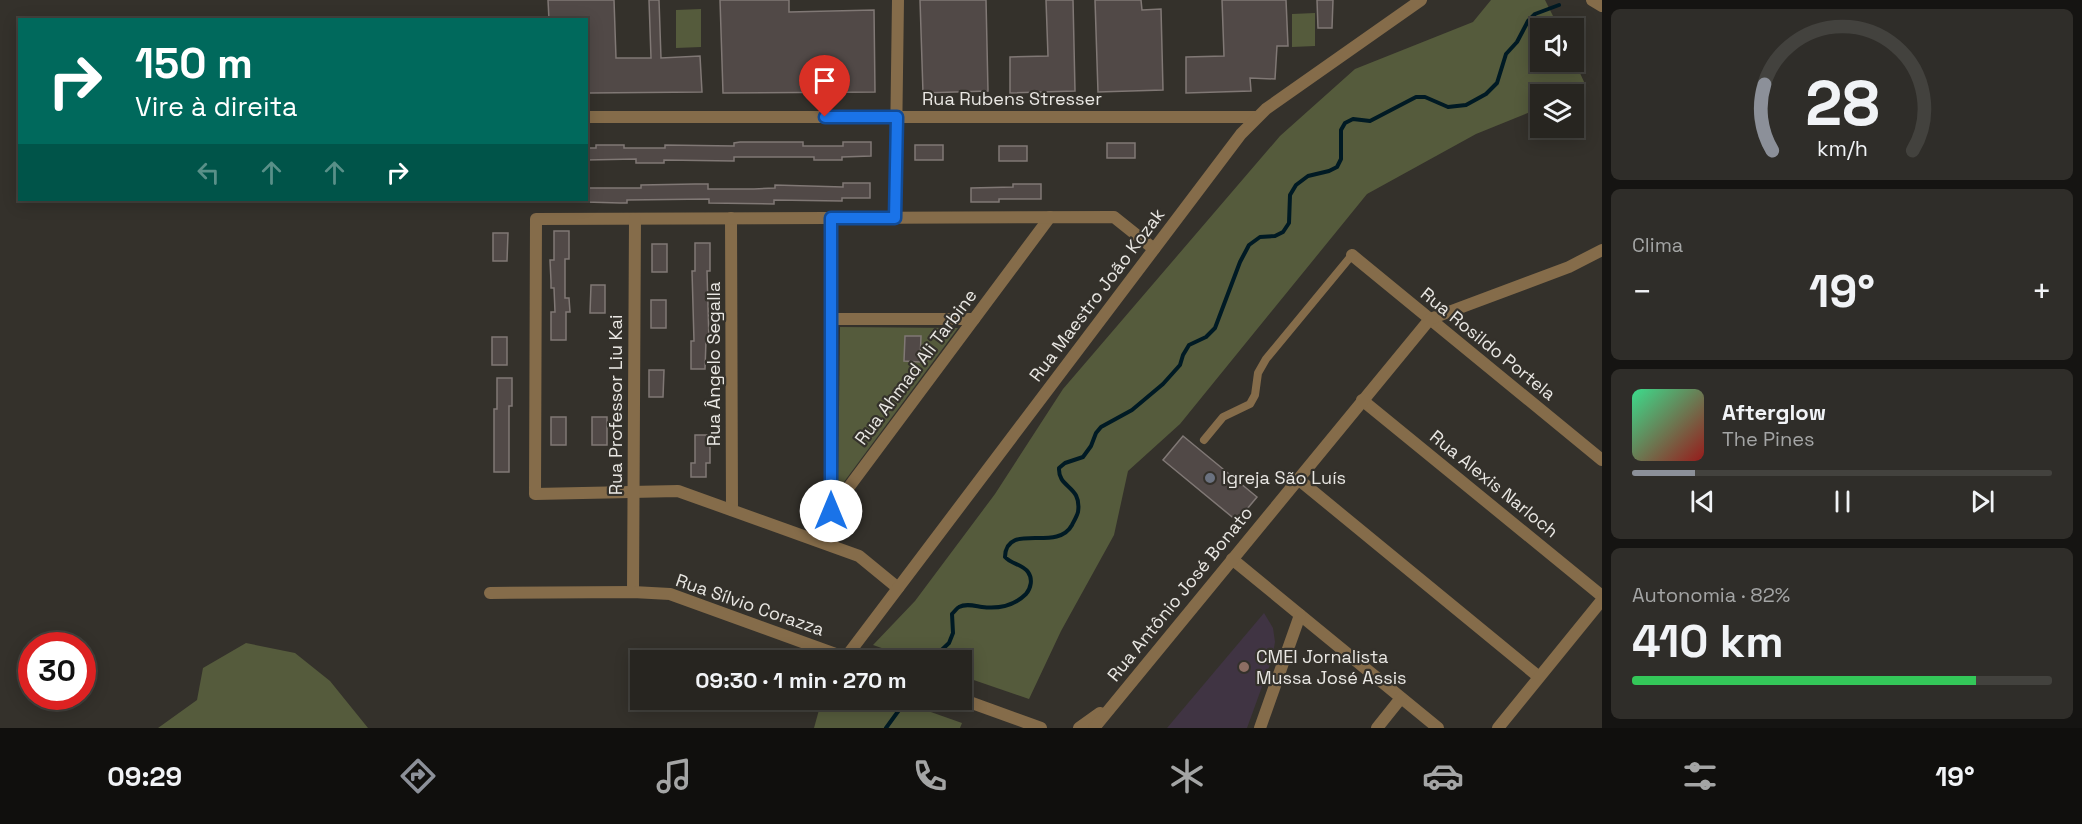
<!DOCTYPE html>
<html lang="pt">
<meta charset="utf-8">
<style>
body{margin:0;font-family:"Space Grotesk",sans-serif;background:#2f2d29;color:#f1f3f6;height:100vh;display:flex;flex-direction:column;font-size:22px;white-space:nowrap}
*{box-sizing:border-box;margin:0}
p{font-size:20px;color:#a4a5a5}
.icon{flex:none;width:33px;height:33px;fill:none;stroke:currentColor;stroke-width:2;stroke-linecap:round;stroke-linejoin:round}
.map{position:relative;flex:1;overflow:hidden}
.drawer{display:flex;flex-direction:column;gap:9px;padding:9px;background:#151412;width:480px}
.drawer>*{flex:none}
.top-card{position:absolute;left:18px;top:18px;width:570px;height:183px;border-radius:0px;box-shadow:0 3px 15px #0003,0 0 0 2px #43423e;background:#00695c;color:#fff;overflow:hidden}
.controls{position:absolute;left:1530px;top:18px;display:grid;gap:12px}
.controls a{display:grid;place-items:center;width:54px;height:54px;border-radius:0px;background:#272520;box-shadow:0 3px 15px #0003,0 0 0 2px #43423e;font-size:30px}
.speed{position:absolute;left:18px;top:632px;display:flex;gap:12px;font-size:30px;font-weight:700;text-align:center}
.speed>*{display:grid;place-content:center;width:78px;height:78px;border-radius:50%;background:#272520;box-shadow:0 3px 15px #0003,0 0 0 2px #43423e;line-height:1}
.speed .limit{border:9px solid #d22;background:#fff;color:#111}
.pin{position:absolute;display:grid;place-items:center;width:51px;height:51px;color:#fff;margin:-62px -26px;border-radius:50% 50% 50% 0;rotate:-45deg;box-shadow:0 0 6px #0007}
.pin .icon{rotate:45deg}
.me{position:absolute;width:66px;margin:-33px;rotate:0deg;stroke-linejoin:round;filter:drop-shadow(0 0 4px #0008)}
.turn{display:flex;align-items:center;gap:21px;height:126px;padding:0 18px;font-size:27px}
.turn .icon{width:78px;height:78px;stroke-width:2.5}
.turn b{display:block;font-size:42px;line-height:51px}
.lanes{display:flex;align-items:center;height:57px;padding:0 18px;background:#0003;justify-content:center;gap:30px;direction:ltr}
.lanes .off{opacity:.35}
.big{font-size:45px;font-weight:600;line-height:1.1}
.drawer .card{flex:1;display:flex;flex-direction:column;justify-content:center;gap:9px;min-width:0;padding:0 21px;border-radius:9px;background:#2f2d29}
.drawer .dial{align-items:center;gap:0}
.dial svg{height:156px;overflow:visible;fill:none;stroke:#43423e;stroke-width:7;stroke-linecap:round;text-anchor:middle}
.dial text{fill:#f1f3f6;stroke:none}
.song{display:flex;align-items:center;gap:18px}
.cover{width:72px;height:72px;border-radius:9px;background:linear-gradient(135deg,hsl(150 70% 55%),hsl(0 70% 35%))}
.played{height:6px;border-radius:3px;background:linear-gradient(90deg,#8c9099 15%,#43423e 15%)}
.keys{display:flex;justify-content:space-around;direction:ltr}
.heat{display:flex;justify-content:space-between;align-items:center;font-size:33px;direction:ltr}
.charge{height:9px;border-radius:4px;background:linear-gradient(90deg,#34c759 82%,#43423e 0)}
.trip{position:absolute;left:630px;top:650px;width:342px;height:60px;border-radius:0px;background:#272520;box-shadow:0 3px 15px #0003,0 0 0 2px #43423e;font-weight:600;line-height:60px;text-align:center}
.menu{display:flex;height:96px;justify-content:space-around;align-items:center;background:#100f0d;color:#a4a5a5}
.menu .icon{width:42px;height:42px}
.menu .current{color:#8c9099}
.menu b{font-size:27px;color:#f1f3f6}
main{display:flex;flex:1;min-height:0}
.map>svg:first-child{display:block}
.education{fill:#403443}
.green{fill:#555b3c}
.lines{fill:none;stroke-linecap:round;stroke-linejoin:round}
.stream{stroke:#001a24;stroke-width:4}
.building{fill:#514947;stroke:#807875;stroke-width:1.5}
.service{stroke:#856c4a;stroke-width:8}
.minor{stroke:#856c4a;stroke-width:12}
.route-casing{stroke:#114b97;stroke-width:15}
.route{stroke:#1a73e8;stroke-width:10}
.worship-dot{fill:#6b7280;stroke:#34312b;stroke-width:2}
.education-dot{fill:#8d6e63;stroke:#34312b;stroke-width:2}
.labels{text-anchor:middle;stroke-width:4.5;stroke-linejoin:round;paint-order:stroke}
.street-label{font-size:18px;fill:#e9e7e3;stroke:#34312b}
.poi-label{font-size:18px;fill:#e9e7e3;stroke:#34312b;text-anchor:start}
</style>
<main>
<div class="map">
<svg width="1602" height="728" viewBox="0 0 1602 728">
<rect width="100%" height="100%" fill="#34312b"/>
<path class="education" d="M1264,613L1273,628L1275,642L1272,659L1247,728H1167Z"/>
<g class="green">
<path d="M1491,0H1545L1559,28H1540V62L1574,60L1585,84L1565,94H1540V108L1476,134L1367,194L1180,424L1128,471L1114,535L1061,631L1029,699L962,676V660H916L873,645L915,601L995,494L1063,389L1280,136L1355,69L1473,22Z"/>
<path d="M701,9V47L676,48V10Z"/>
<path d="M1315,13V46L1292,47V14Z"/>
<path d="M840,327L958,328L838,490Z"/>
<path d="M246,643L295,653L330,681L368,728H158L197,700L203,668Z"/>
<path d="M822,699H894L962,723L960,728H814Z"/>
</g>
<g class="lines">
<g class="stream">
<path d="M931,660L949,643L953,633L952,614C953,613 958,607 959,607C966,603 975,606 982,607C998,609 1014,606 1026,594C1031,588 1033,579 1028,572C1022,564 1011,564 1005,557C1006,521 1057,553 1072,525C1074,521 1077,516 1078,512C1082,485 1058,489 1059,468L1065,463L1083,457L1091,446L1096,433L1101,427L1132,410L1163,384L1180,365L1183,355L1189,345L1206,337L1215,328L1240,262L1249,245L1260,237L1275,236L1283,232L1289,223L1290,195L1296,185L1308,176L1329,171L1337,167L1341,159V130L1345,123L1353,119L1370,121L1416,97H1425L1448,107L1466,105L1486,94L1497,83L1506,54L1517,42L1528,21L1535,14L1559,5"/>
<path d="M886,728L902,706"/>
</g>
</g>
<g class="building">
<path d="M548,0H614L616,58H651L649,0H659L661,58L700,56L702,92L589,93L588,20H549Z"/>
<path d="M720,0H789V12L874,10L875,92L723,93Z"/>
<path d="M920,0H986L988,91L923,93Z"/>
<path d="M1046,0H1073L1075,91L1010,93V57L1048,56Z"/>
<path d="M1095,0H1141L1142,10L1161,9L1163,90L1098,92Z"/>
<path d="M1222,0H1286L1288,46H1277L1275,79L1250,78L1251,91L1186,93V57L1224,56Z"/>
<path d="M1317,0H1333L1332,28H1318Z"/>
<path d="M740,142H803V146H843V142H871V156L842,157V160H814V157H734V161L664,160V163H636V159L586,160V148H596V145H624V148H665V145L734,146V143Z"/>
<rect x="1107" y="143" width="28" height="15"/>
<rect x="915" y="145" width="28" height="15"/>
<rect x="999" y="146" width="28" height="15"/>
<path d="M843,183H870V198H842V201L774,200V204L709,203V199L627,200V203H620L586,202V188H641V185L695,184H708V189H754L775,188V185L843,187Z"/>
<path d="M1013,184H1041V199H999V202H971V188L1013,187Z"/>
<path d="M554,231H569V259H565V298H569L570,312H566V340H551V312H555L554,288H551V281L550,260H554Z"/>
<path d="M493,233H508L507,261H493Z"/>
<path d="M695,243H710V271H707L709,341H706L705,369H691V341H694L692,271H695Z"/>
<rect x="652" y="244" width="15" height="28"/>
<path d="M591,285H605V313H590Z"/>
<rect x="651" y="300" width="15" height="28"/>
<path d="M905,336H921L920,362L904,361Z"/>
<rect x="492" y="337" width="15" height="28"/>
<path d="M649,370H664L663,397H649Z"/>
<path d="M497,378H512V406H509V472H494V409H497Z"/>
<rect x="551" y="417" width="15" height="28"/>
<rect x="592" y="417" width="15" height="28"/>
<path d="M695,435H710V463H706V477H691V463H695Z"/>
<path d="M1183,436L1257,497L1237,521L1163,460Z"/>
</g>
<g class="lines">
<path class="service" d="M1204,440L1223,417L1250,404L1255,395L1258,373L1266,359L1352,255"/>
<g class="minor">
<path d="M1592,0L1602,6"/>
<path d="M586,117H1257"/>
<path d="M731,218L732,510"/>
<path d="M831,218V511"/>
<path d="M895,218L898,0"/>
<path d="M1352,255L1602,460"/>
<path d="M831,319H974"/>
<path d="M1362,400L1602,596"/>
<path d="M1298,479L1539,677"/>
<path d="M811,538L1050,217"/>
<path d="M1232,559L1438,728"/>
<path d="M898,588L859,556L678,491L535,494L536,219L1114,217L1154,249"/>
<path d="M633,592L635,219"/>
<path d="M490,593L633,592L670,594L852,660"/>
<path d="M846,657L1241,134L1266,109L1421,0"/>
<path d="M961,699L1041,728"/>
<path d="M1079,728L1100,713"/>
<path d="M1094,728L1430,319L1569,267L1602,250"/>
<path d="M1260,728L1300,615"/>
<path d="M1377,728L1401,698"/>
<path d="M1498,728L1602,600"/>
</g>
</g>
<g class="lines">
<g class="route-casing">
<path id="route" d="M825,117H897L895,218H831V511"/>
</g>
<use href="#route" class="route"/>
</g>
<circle class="worship-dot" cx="1210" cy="478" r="6"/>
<circle class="education-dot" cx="1244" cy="667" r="6"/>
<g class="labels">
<g class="street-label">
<text x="1012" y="105">Rua Rubens Stresser</text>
<text transform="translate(1097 295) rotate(-53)" y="6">Rua Maestro João Kozak</text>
<text transform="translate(1488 344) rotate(39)" y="6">Rua Rosildo Portela</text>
<text transform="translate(714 364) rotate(-90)" y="6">Rua Ângelo Segalla</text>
<text transform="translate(916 367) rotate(-53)" y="6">Rua Ahmad Ali Tarbine</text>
<text transform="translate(616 405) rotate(-90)" y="6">Rua Professor Liu Kai</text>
<text transform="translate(1494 484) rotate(39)" y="6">Rua Alexis Narloch</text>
<text transform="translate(1180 594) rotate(-51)" y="6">Rua Antônio José Bonato</text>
<text transform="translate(750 605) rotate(19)" y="6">Rua Sílvio Corazza</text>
</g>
<g class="poi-label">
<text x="1222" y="484">Igreja São Luís</text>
<text x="1256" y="663">CMEI Jornalista<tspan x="1256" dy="21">Mussa José Assis</tspan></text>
</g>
</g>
</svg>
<div class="controls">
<a><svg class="icon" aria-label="sound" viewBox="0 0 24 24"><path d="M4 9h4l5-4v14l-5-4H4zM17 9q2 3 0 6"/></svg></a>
<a><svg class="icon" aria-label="layers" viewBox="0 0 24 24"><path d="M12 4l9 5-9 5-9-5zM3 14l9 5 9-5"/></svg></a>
</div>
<div class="speed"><div class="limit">30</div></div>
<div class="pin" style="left:825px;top:117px;background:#d93025"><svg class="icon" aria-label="arrive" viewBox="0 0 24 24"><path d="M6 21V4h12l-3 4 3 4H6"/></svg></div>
<svg class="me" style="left:831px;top:511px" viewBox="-20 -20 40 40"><circle r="19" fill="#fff"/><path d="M0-13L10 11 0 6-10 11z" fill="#1a73e8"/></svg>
<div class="trip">09:30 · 1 min · 270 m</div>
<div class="top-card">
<div class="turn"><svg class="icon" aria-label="right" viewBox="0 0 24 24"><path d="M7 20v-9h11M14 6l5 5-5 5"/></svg><div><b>150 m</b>Vire à direita</div></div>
<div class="lanes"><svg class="icon off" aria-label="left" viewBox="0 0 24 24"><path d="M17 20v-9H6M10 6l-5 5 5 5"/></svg><svg class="icon off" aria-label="ahead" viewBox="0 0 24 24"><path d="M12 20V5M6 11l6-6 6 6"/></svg><svg class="icon off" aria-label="ahead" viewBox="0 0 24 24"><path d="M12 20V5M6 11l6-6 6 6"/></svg><svg class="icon" aria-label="right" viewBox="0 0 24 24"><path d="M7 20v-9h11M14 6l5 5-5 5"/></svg></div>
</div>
</div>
<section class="drawer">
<div class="card dial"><svg viewBox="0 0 100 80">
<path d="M14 69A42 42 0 1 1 86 69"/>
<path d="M14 69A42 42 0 0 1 10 35" stroke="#8c9099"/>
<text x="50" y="56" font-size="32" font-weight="700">28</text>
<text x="50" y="72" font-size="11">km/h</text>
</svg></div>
<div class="card"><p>Clima</p>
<div class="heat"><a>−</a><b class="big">19°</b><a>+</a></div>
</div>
<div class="card">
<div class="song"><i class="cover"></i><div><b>Afterglow</b><p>The Pines</p></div></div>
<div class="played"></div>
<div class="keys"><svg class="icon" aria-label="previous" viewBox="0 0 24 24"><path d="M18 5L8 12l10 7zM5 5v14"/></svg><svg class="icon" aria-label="pause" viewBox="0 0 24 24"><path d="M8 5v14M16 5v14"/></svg><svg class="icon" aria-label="next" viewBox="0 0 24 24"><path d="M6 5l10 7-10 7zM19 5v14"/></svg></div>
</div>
<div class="card"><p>Autonomia · 82%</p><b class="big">410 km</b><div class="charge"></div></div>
</section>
</main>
<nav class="menu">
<b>09:29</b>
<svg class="icon current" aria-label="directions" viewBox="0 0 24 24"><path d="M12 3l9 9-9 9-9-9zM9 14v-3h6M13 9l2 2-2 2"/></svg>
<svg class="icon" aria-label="music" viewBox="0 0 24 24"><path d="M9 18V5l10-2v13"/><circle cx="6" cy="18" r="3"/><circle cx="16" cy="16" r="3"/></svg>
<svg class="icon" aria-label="phone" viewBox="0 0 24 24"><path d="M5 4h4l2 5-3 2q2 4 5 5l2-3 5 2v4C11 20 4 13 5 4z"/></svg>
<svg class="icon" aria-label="climate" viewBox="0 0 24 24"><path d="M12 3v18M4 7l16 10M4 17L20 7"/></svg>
<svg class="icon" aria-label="car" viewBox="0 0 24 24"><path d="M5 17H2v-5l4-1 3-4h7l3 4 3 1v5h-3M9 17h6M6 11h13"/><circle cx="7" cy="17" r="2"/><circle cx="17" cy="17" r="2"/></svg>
<svg class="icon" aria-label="filters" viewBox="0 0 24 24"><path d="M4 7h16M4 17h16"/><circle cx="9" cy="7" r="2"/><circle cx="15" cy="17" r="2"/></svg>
<b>19°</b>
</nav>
